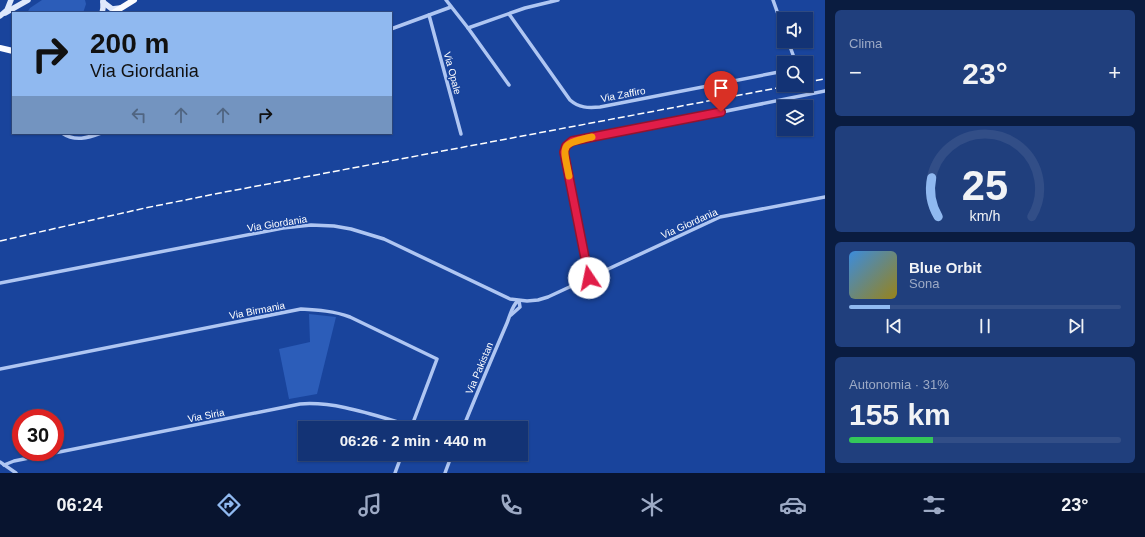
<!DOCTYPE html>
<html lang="it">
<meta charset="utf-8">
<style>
body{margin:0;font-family:Arial,sans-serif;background:#203f7d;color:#f1f3f6;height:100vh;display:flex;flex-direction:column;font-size:15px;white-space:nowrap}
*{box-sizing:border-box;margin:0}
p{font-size:13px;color:#9daac5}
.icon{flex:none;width:22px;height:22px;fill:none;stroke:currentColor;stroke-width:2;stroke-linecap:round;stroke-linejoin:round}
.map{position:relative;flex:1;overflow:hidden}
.side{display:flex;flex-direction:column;gap:10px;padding:10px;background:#0a1c40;width:320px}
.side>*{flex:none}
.guide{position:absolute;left:12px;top:12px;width:380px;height:122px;border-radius:0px;box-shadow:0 1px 3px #0004,0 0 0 1px #324e87;background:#90b9f0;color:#111;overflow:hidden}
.controls{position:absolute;left:777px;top:12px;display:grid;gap:8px}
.controls a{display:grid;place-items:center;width:36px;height:36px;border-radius:0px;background:#133375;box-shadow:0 1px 3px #0004,0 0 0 1px #324e87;font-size:20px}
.speed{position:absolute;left:12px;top:409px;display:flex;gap:8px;font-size:20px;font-weight:700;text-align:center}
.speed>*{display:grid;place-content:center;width:52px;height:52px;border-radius:50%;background:#133375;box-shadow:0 1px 3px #0004,0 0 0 1px #324e87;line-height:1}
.speed .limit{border:6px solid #d22;background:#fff;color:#111}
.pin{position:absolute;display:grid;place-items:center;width:34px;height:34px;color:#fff;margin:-41px -17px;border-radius:50% 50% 50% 0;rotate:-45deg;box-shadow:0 0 4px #0007}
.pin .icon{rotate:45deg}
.me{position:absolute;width:44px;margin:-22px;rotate:349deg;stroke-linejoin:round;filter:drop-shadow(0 0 3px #0008)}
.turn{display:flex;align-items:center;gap:14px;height:84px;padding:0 12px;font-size:18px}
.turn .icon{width:52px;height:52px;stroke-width:2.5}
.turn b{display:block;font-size:28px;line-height:34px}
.lanes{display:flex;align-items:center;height:38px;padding:0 12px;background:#0003;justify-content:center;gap:20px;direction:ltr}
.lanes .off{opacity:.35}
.big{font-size:30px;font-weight:700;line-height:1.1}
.side .tile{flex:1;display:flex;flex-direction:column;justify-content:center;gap:6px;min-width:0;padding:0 14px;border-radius:6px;background:#203f7d}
.side .dial{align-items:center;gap:0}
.dial svg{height:104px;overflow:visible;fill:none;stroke:#324e87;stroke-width:7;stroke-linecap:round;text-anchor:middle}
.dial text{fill:#f1f3f6;stroke:none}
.song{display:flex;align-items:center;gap:12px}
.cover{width:48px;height:48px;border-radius:6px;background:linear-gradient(135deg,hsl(210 70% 55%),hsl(50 70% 35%))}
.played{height:4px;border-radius:2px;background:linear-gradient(90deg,#90b9f0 15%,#324e87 15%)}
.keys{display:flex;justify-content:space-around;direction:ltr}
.heat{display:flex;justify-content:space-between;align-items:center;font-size:22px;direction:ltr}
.charge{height:6px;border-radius:3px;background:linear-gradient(90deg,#34c759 31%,#324e87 0)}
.trip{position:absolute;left:298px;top:421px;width:230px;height:40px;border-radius:0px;background:#133375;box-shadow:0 1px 3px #0004,0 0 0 1px #324e87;font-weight:700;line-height:40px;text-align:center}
.tabs{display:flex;height:64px;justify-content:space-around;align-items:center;background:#08142f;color:#9daac5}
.tabs .icon{width:28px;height:28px}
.tabs .on{color:#90b9f0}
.tabs b{font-size:18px;color:#f1f3f6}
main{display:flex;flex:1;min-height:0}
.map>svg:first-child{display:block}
.green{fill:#2c5db9}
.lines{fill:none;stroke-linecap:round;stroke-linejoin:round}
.minor{stroke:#afc6f2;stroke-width:3.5}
.secondary{stroke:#dee8fc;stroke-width:5.5}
.primary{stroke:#fafbff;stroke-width:6}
.rail{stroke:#fff;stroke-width:1.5;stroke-dasharray:7 3;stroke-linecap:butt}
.route-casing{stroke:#92132f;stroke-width:10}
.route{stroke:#e11d48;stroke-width:7}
.slow{stroke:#f59e0b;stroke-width:7}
.labels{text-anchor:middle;stroke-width:3;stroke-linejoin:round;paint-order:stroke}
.street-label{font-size:10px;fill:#fff;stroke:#19449c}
</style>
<main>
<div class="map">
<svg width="825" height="473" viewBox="0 0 825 473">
<rect width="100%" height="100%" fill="#19449c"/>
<g class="green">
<path d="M42,0H85L86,4L83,13H27L30,8Z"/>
<path d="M309,314L336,317L317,394L289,399L279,349L310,342Z"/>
</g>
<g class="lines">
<g class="minor">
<path d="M446,0L468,28L509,85"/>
<path d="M773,0L784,31"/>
<path d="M509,14L570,100C579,108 588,108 600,107L784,71"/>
<path d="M429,15L461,134"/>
<path d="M468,28L525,8L558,0"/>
<path d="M391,29L451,7"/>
<path d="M788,41L796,63"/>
<path d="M62,133C75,142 88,138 101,133"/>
<path d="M589,278L564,152L565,148L569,143L825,91"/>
<path d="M0,283L283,228L311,225L334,226L351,229L384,239L510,299L527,301L538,300L548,297L720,217L825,197"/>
<path d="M511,315L520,307L519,301"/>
<path d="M0,369L301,309C318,310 334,311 350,317L437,359L411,428"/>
<path d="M463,428C477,393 492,358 507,323C510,316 512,305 518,301"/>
<path d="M0,462L16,473"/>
<path d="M4,465L14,461L300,404C337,401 376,416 412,426"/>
<path d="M395,473L402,454"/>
<path d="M445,473L452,454"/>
</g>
<g class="secondary">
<path d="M103,2L112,9L120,8"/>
<path d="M5,13L28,0"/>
<path d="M102,13L103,8V0"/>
<path d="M0,16L7,10L11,0"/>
</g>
<g class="primary">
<path d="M113,13L134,0"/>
<path d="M0,48L13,51"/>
</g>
<g class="rail">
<path d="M806,82L825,79"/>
<path d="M0,241L145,208L220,193L793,85"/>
</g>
</g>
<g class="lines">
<g class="route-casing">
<path id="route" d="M589,278L564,152L566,146L572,141L721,112"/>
</g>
<use href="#route" class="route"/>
<path class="slow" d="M569,176C563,145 559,144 592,137"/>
</g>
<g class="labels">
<g class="street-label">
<text transform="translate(453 73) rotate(75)" y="4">Via Opale</text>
<text transform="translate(623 94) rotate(-11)" y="4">Via Zaffiro</text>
<text transform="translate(277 223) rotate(-9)" y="4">Via Giordania</text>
<text transform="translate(689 223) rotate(-24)" y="4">Via Giordania</text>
<text transform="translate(257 310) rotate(-11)" y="4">Via Birmania</text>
<text transform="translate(479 368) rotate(-67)" y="4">Via Pakistan</text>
<text transform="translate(206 415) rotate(-11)" y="4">Via Siria</text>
</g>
</g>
</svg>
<div class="controls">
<a><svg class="icon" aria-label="sound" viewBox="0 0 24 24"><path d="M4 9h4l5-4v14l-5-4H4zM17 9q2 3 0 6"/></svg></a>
<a><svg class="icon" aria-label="search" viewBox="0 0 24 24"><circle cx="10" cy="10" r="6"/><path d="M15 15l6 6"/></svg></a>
<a><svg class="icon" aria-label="layers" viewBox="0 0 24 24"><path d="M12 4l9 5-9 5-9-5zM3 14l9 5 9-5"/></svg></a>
</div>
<div class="speed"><div class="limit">30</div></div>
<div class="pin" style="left:721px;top:112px;background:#d93025"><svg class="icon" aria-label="arrive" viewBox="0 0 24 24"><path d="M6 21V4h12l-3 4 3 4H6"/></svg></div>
<svg class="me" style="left:589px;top:278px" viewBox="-20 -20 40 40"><circle r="19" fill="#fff"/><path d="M0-13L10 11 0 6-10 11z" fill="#e11d48"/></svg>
<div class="trip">06:26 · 2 min · 440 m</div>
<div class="guide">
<div class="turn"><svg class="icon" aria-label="right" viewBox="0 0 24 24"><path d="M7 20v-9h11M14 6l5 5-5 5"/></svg><div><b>200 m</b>Via Giordania</div></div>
<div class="lanes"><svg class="icon off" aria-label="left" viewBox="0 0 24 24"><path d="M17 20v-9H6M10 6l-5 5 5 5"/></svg><svg class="icon off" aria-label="ahead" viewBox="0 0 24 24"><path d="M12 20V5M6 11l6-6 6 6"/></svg><svg class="icon off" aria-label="ahead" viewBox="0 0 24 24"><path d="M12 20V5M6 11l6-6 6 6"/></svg><svg class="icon" aria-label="right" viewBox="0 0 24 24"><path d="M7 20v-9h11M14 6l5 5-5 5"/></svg></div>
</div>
</div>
<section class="side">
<div class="tile"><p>Clima</p>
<div class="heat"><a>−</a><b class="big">23°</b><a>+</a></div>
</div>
<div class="tile dial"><svg viewBox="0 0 100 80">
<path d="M14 69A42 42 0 1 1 86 69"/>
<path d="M14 69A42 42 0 0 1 9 39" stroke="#90b9f0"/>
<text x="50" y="56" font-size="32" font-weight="700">25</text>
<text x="50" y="72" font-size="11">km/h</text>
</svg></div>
<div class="tile">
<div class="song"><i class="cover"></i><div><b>Blue Orbit</b><p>Sona</p></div></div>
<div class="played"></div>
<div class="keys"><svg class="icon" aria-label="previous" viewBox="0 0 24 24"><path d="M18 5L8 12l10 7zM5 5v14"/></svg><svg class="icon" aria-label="pause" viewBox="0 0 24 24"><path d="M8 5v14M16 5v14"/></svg><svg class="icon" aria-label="next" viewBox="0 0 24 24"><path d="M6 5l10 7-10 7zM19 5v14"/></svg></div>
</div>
<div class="tile"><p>Autonomia · 31%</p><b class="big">155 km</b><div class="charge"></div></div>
</section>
</main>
<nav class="tabs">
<b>06:24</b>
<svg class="icon on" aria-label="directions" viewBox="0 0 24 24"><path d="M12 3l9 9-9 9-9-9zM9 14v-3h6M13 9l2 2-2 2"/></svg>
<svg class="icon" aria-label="music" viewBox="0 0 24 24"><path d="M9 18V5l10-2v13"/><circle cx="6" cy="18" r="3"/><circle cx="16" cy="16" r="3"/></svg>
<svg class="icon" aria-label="phone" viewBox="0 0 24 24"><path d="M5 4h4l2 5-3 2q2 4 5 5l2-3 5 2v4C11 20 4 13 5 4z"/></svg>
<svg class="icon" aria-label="climate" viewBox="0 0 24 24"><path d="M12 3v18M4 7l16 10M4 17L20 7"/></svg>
<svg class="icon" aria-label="car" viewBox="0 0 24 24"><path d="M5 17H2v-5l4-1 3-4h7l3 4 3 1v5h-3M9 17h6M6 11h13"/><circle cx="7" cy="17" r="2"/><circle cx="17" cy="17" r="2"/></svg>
<svg class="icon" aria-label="filters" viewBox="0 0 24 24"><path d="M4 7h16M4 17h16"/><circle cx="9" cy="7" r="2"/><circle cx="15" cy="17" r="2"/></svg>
<b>23°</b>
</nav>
